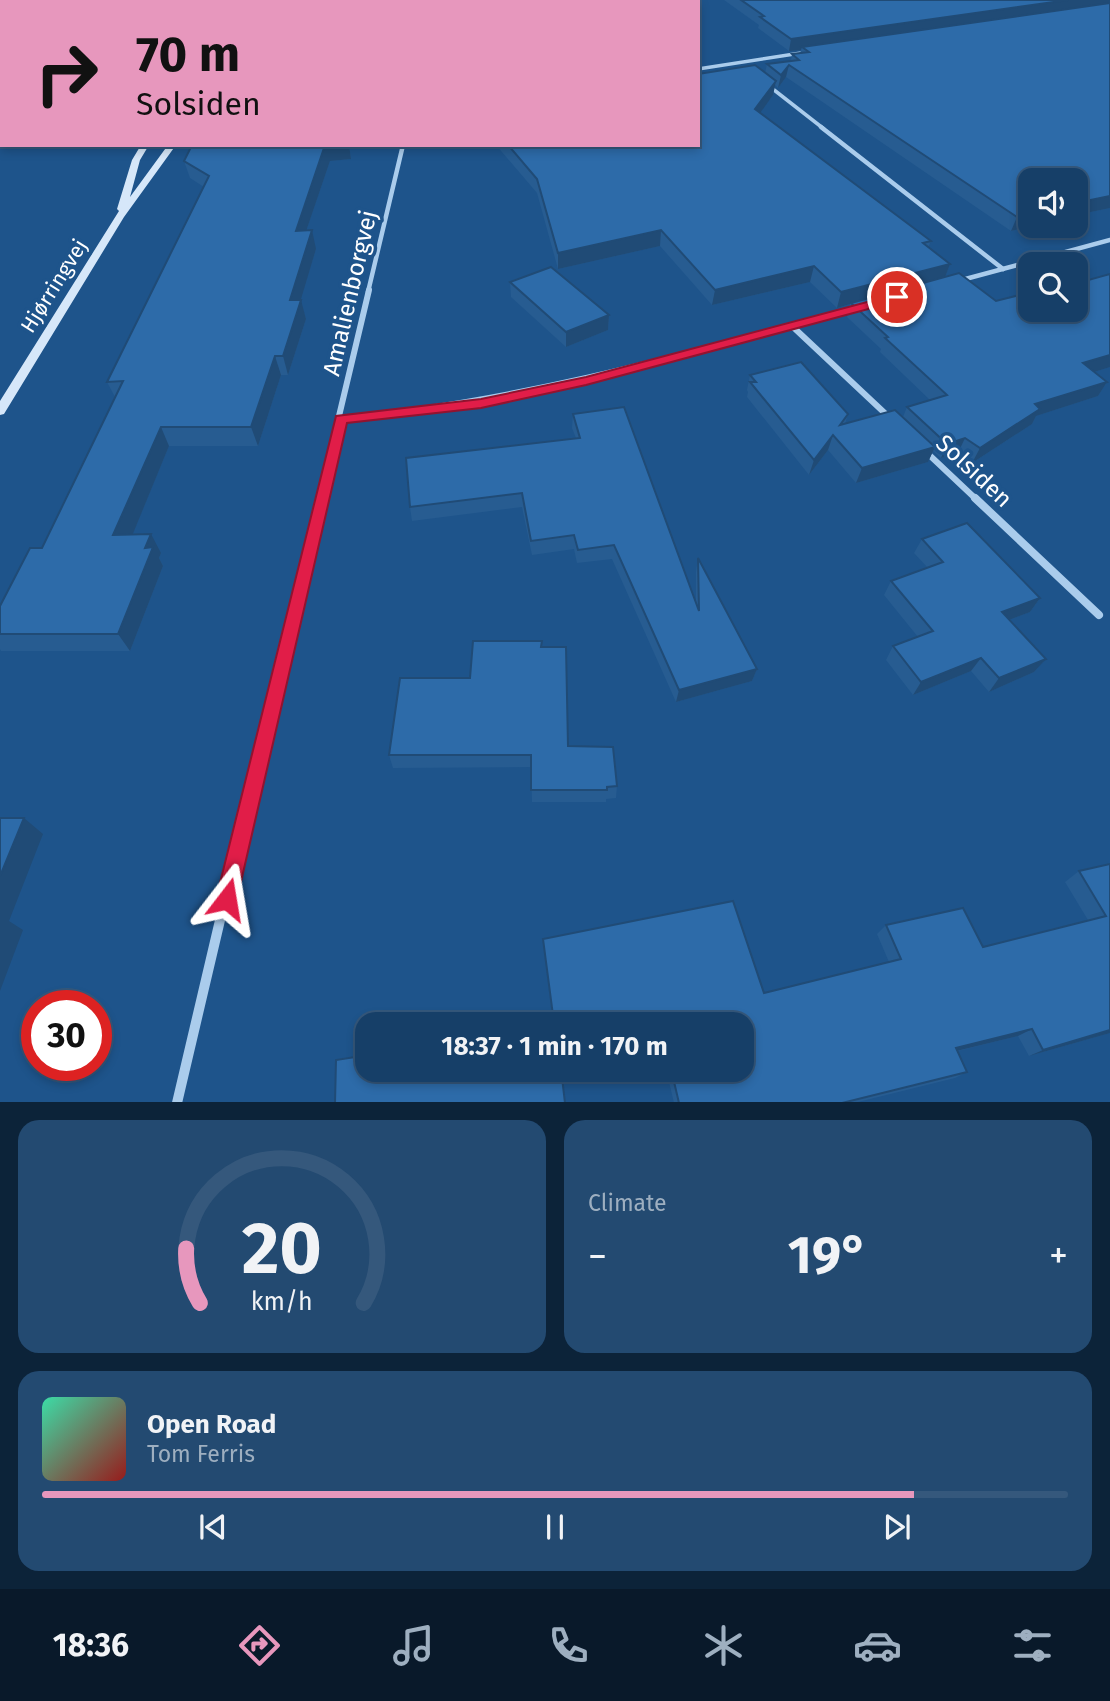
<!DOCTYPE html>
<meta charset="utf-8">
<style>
body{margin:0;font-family:"Fira Sans",sans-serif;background:#234a71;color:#f1f3f6;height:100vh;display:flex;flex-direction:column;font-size:26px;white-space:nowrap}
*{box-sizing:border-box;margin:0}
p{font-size:23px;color:#9eafc0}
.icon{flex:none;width:38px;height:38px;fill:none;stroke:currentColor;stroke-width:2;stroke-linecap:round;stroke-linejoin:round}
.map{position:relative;height:1102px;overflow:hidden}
.side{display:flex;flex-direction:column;gap:18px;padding:18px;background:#0c2339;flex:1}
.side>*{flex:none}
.guide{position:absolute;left:0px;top:0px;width:700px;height:147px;box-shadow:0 4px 10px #0003,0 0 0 2px #35587c;background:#e797bd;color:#111;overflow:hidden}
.controls{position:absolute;left:1018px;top:168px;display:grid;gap:14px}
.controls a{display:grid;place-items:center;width:70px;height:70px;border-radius:14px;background:#163f68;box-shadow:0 4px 10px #0003,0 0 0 2px #35587c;font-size:35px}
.speed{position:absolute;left:21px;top:990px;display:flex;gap:14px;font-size:35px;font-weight:700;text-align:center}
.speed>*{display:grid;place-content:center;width:91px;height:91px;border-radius:50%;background:#163f68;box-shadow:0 4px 10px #0003,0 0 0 2px #35587c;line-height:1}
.speed .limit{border:10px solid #d22;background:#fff;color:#111}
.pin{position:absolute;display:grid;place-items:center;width:60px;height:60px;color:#fff;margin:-30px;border:4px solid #fff;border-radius:50%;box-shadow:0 2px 7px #0007}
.me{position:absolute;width:77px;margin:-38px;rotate:14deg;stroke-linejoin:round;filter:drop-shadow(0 0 5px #0008)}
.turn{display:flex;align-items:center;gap:24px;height:147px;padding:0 21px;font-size:32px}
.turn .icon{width:91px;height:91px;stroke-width:2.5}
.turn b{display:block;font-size:49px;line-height:60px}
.big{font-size:52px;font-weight:700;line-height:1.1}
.side .card{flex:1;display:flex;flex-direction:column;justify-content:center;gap:10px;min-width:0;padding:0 24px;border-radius:21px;background:#234a71}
.side .dial{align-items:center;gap:0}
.dial svg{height:182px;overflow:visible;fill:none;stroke:#35587c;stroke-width:7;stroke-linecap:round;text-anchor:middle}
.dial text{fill:#f1f3f6;stroke:none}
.song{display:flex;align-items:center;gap:21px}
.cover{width:84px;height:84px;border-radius:10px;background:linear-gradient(135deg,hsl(160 70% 55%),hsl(0 70% 35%))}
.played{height:7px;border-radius:4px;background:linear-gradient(90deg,#e797bd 85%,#35587c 85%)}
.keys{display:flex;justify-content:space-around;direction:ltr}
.heat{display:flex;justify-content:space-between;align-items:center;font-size:38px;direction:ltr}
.side .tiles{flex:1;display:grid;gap:18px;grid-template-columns:1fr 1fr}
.card:last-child{grid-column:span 2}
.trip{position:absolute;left:355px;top:1012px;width:399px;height:70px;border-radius:21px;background:#163f68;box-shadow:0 4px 10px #0003,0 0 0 2px #35587c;font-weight:700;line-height:70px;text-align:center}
.tab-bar{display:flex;height:112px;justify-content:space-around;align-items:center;background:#09192a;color:#9eafc0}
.tab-bar .icon{width:49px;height:49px}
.tab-bar .selected{color:#e797bd}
.tab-bar b{font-size:32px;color:#f1f3f6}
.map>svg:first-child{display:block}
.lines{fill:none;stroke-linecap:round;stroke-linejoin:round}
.street-far4{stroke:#aaccec;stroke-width:3.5}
.street-far3{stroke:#aaccec;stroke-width:4.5}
.street-far2{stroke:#aaccec;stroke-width:6}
.street-far1{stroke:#aaccec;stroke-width:8}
.street{stroke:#aaccec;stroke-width:10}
.secondary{fill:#d6e7f9;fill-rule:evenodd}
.wall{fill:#275c91}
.shaded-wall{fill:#204b76}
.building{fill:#2d6ba9;stroke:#204b76;stroke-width:2}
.route{fill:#e11d48;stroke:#92132f;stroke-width:2}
.labels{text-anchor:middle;stroke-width:7;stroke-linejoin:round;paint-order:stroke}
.far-street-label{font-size:21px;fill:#fff;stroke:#1e548b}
.street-label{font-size:24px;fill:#fff;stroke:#1e548b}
</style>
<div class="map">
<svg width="1110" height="1103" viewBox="0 0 1110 1103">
<rect width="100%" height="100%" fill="#1e548b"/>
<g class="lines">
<g class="street-far4">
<path d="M698,69L801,53"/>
<path d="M769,86L824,129"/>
</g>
<g class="street-far3">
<path d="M821,127L1003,269"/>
<path d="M958,281L1110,240"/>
<path d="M368,292L403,145"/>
</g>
<g class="street-far2">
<path d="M792,326L890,418"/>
<path d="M341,419C517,402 685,355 855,309"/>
<path d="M924,450L977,500"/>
<path d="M319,500L369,290"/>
</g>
<g class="street-far1">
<path d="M975,498L1099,615"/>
<path d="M257,765L320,498"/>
</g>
<path class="street" d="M177,1103L257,763"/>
<g class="secondary">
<path d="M233,0H239L232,2Z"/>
<path d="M256,0H262L255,2Z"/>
<path d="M141,145H149L140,160L130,197L168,145H176L124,217L4,414L0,415V401L119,211L117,209L132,160Z"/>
</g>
</g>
<g class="wall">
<path d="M724,0H1110V208L1076,215V180L1031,226H1032L1011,231L786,77L778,88L775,85L773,95L760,112L931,241L928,248L950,264L945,277L996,301L1110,274V367L1094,372L1107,382L1098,396L1036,416L1032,424L972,463L958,453L941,458L933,451L928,462L856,483L828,450L809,475L747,397L748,392L747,390L750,375L848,414L845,424L903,417L907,407L930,400L880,352L881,349L847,317L850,304L837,308L810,282L712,305L660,246L558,269L537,193L496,145H698L765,73L767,64L791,61L792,54L800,53L801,50L789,51L758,28L759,25Z"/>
<path d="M2,58V94H0V60Z"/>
<path d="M192,145H349L351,159L330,161L306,231L316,249L300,300L306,319L288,375H281L258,446H169L132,535L161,553L159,558L163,566L130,651H1L0,649V606L42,548L115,397L107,382L204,187L190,178L184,161Z"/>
<path d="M510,282L609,315L608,330L566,347L511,297Z"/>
<path d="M573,414L696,602V572L698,558L757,669L752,681L676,702L612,559L577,563L574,549L532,555L522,507L412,521L410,507L576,438L572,428Z"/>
<path d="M922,539L1040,598L1030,612L1009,620L1046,659L1034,672L989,692L971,671L913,695L886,660L893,646L918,637L884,595L891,581L927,567L914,553Z"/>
<path d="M541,647L568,746L617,786L616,798L606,799V802H532L531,767L393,768L389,755L470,678Z"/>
<path d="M1110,864V1033L1029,1056L1018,1036L958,1051L967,1072L955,1078L854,1103H674L666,1069H742V1024H550L553,1023L543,939L764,993L889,962L877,934L886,925L983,947L1088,920L1065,882L1079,871Z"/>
</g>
<g class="shaded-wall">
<path d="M1068,0H1110V3L802,47L801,50L789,51L791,39Z"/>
<path d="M789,65L786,77L778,88L781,75Z"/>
<path d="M776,81L773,95L753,123L755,109Z"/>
<path d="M325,145H349L351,159L330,161L300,249L296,231Z"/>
<path d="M1110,196V208L1076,215V203Z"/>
<path d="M1031,214V226H1032L1011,231L1017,217Z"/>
<path d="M312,230L316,249L295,319L290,300Z"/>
<path d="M661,230L660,246L558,269V253Z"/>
<path d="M950,264L944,280L851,303L850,304L837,308L841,292Z"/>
<path d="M814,266L810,282L712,305L715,290Z"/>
<path d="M301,300L306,319L288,375L283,356Z"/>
<path d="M609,315L608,330L566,347V332Z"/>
<path d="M1110,355V367L1075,378L1083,363Z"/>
<path d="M275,356L281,375L258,446L251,427Z"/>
<path d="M1107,382L1098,396L1036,416L1032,424L972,463L980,448L1035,404Z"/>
<path d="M161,427L169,446L125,553L113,535Z"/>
<path d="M833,435L828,450L809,475L814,460Z"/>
<path d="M965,438L958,453L941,458L947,444Z"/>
<path d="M935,447L928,462L856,483L862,468Z"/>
<path d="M151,534L161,553L159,558L163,566L130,651L118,634L145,548Z"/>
<path d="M1040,598L1030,612L993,626L1002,612Z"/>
<path d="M981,658L971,671L913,695L921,682Z"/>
<path d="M1046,659L1034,672L989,692L999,678Z"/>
<path d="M757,669L752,681L676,702L679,690Z"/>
<path d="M24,818L43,834L9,921L23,930L0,991V876Z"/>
<path d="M1032,1029L1018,1036L944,1054L956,1048Z"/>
<path d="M1110,1030V1033L1029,1056L1043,1050Z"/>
</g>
<g class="building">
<path d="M492,0H616L618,2H488Z"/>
<path d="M741,0H1068L791,39L760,17L764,16Z"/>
<path d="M1110,3V196L1076,203V180H1031V214L1017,217L789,65L781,75L767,64L799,60L792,54L809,52L802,47Z"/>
<path d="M2,58V84H0V60Z"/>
<path d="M755,65L776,81L755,109L931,241L923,243L950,264L841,292L814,266L715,290L661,230L558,253L537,179L508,145H698V74Z"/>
<path d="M192,145H325L296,231L312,230L290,300H301L283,356H275L251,427H161L113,535L151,534L145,548L153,547L118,634H0V606L30,548H42L123,381L107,382L209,176L184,161Z"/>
<path d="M551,267L609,315L566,332L510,282Z"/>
<path d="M959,273L996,301L1031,292V310H1076V279L1080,278L1085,281L1110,274V355L1083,363L1107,382L1035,404L1040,409L980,448L965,438L947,444L907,407L947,395L885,338L888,337L851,303Z"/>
<path d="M801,362L848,414L840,425L895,410L935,447L862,468L833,435L814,460L750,382H756L750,375Z"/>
<path d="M624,407L699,611L698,558L757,669L679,690L614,545L578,550L574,535L531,541L522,493L410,507L406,458L580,438L573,414Z"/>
<path d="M967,523L1040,598L1002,612L1046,659L999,678L981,658L921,682L893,646L933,631L891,581L943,562L922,539Z"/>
<path d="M473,641H542L541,647H566L568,746L613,747L617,786L607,787V790H531V755H389L400,678H470Z"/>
<path d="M0,818H24L0,876Z"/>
<path d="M1110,864V1030L1043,1050L1032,1029L956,1048L967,1072L842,1103H679L671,1069H742V1024H659L658,1020L637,1024H550L554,1023L543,939L733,901L764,993L901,959L886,925L963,908L983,947L1106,916L1079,871Z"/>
<path d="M368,1055V1069H561L565,1103H335L336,1060Z"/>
</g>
<path class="route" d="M897,294L903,297L902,300L586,385L481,408L347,423L237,899L234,907L227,910L219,907L216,899L336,416L481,399L586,377Z"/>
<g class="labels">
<g class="far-street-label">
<text transform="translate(54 286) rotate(-58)" y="7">Hjørringvej</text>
</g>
<g class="street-label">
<text transform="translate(350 293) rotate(-77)" y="8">Amalienborgvej</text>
<text transform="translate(974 471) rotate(43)" y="8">Solsiden</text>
</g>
</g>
</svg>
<div class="controls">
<a><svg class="icon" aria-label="sound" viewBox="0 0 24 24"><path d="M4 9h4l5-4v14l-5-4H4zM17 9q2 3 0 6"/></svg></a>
<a><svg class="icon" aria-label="search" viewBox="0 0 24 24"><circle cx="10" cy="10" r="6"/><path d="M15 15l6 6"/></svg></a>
</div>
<div class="speed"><div class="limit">30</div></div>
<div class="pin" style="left:897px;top:297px;background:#d93025"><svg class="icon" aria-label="arrive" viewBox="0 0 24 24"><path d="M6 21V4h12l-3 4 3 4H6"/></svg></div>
<svg class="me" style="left:227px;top:899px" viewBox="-20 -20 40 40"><path d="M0-17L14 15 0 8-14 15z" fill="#e11d48" stroke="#fff" stroke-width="4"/></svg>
<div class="trip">18:37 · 1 min · 170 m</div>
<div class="guide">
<div class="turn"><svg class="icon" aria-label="right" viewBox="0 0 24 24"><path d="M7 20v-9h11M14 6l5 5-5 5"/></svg><div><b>70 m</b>Solsiden</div></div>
</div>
</div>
<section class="side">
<div class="tiles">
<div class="card dial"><svg viewBox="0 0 100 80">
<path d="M14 69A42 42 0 1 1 86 69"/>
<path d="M14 69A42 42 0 0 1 8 45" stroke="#e797bd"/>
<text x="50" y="56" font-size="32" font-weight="700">20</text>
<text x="50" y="72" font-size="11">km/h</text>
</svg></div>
<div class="card"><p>Climate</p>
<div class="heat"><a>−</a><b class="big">19°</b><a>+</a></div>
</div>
<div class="card">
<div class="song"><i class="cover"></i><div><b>Open Road</b><p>Tom Ferris</p></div></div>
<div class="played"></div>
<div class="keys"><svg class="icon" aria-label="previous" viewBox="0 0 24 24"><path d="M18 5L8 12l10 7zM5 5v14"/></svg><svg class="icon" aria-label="pause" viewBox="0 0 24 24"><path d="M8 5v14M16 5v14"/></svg><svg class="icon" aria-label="next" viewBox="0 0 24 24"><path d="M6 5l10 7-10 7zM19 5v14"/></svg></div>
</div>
</div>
</section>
<nav class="tab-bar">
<b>18:36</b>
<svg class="icon selected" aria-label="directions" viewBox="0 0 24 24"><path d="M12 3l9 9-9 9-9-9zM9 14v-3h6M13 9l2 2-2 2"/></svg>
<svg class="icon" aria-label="music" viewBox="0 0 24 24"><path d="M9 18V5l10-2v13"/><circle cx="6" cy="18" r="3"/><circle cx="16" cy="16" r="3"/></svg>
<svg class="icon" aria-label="phone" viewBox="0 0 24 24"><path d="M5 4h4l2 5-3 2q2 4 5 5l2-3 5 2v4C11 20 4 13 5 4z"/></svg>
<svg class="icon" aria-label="climate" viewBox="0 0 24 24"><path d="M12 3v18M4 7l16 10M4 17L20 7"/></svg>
<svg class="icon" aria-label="car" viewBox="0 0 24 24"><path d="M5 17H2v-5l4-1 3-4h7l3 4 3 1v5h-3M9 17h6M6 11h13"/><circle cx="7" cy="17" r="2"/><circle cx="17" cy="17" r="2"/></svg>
<svg class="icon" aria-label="filters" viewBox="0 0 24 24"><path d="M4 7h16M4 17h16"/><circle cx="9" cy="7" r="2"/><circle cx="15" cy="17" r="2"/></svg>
</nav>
